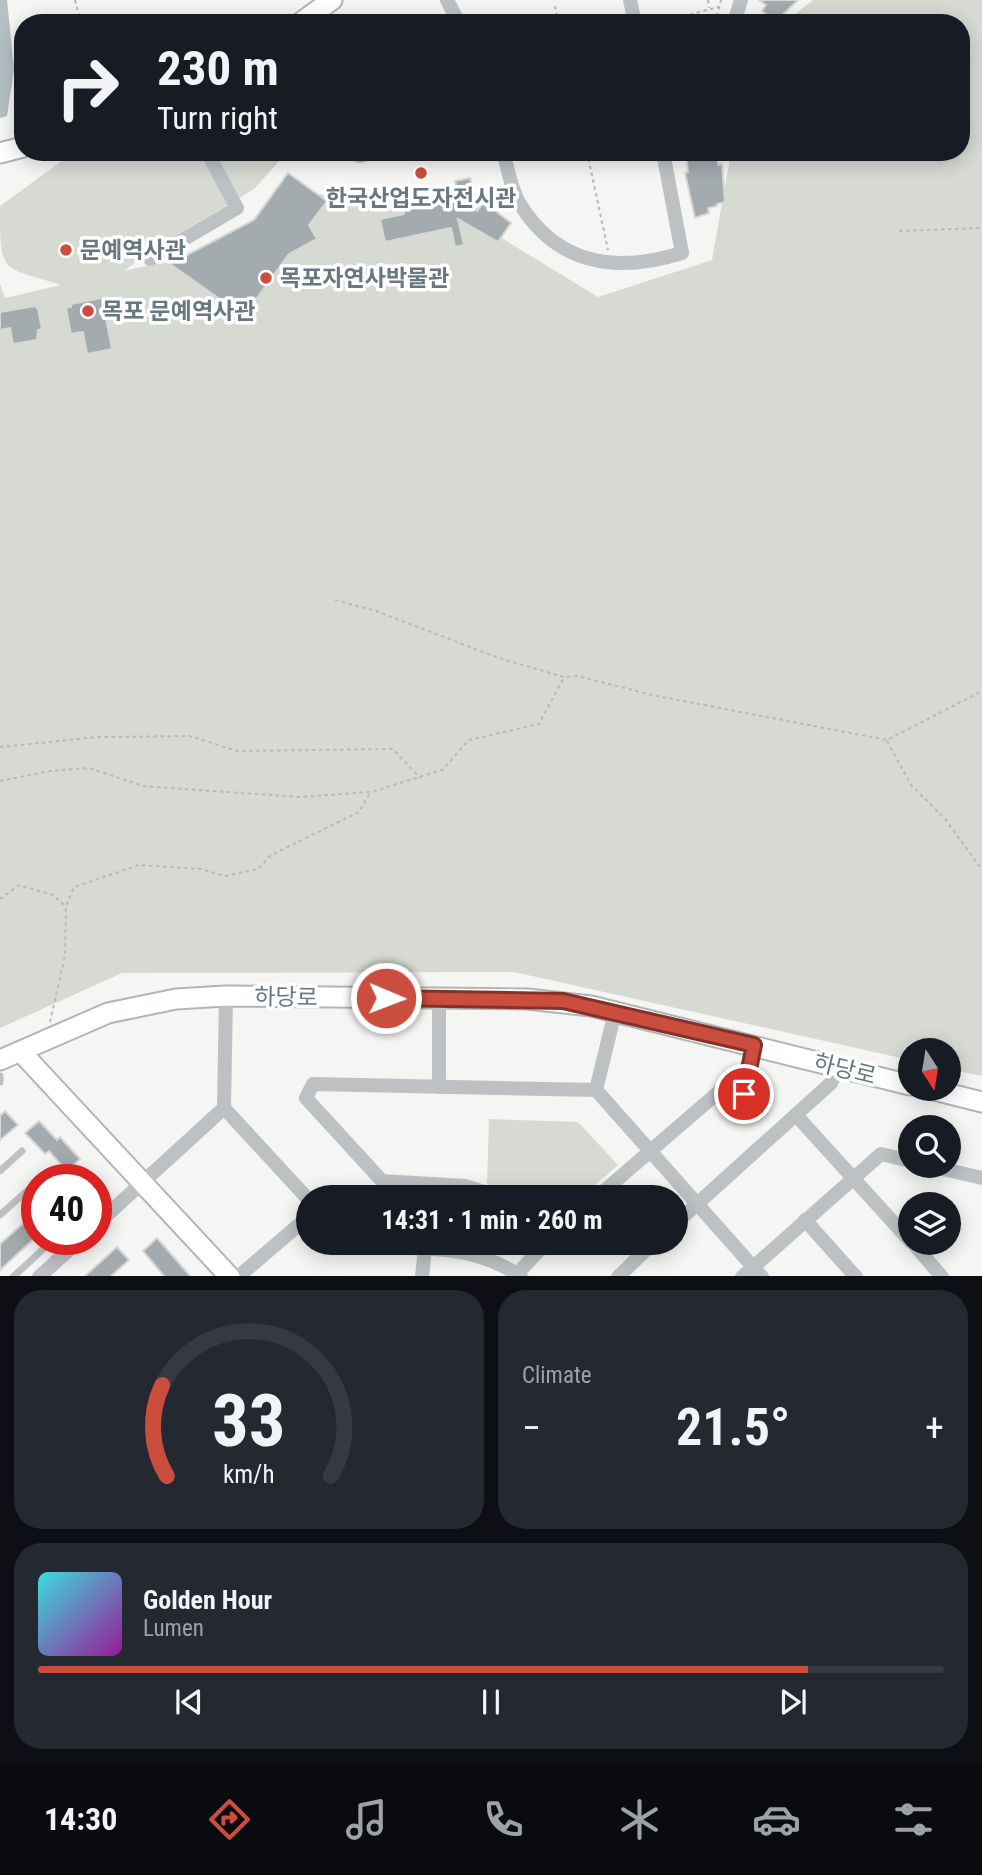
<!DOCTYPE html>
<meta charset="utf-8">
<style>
body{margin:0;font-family:"Roboto Condensed","Noto Sans KR",sans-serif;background:#242831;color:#f1f3f6;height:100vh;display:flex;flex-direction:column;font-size:26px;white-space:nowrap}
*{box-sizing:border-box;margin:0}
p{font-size:23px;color:#9ea1a6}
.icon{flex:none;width:38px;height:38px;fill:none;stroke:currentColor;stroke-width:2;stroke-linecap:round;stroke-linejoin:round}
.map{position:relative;height:1276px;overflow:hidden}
.drawer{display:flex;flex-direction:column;gap:14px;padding:14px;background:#0d0f14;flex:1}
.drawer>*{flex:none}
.hud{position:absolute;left:14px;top:14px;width:956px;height:147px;border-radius:28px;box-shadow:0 4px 18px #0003;background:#171b24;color:#f1f3f6;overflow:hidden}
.needle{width:46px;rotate:168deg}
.fabs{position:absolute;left:898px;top:1038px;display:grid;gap:14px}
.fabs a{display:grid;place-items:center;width:63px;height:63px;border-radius:50%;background:#171b24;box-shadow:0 4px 18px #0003;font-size:35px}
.speed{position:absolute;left:21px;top:1164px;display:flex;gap:14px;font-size:35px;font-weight:700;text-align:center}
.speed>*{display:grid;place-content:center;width:91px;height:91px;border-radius:50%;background:#171b24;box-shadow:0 4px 18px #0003;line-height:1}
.speed .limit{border:10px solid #d22;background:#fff;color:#111}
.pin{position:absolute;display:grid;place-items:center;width:60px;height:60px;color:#fff;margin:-30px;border:4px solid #fff;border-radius:50%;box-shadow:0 2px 7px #0007}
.me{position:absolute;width:77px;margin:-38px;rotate:91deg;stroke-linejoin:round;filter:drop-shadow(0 0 5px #0008)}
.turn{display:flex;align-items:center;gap:24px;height:147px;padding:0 28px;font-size:32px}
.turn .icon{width:91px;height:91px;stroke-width:2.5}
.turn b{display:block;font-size:49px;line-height:60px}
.big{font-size:52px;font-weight:700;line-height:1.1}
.drawer .card{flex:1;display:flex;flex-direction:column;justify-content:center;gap:10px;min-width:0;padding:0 24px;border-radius:28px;background:#242831}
.drawer .dial{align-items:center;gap:0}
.dial svg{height:182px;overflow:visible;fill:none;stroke:#363941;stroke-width:7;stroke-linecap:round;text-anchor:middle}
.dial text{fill:#f1f3f6;stroke:none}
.song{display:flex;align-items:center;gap:21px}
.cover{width:84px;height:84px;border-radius:10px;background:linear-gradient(135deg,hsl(180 70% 55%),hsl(300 70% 35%))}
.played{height:7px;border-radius:4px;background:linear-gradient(90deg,#cb4d3d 85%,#363941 85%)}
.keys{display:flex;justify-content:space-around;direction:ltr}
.heat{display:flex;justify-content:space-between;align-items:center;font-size:38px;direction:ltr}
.drawer .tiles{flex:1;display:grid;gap:14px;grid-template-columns:1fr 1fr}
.card:last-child{grid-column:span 2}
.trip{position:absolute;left:296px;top:1185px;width:392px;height:70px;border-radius:35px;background:#171b24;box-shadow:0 4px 18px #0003;font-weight:700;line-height:70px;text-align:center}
.tab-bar{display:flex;height:112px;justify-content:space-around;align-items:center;background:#090b0e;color:#9ea1a6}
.tab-bar .icon{width:49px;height:49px}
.tab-bar .selected{color:#cb4d3d}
.tab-bar b{font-size:32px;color:#f1f3f6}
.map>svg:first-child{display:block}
.green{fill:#d6dad2}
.water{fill:#b4c0c2}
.building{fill:#a3abaf;stroke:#d7d7d5;stroke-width:2}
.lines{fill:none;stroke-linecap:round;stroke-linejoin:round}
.secondary-casing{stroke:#b0b5b8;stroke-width:23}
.path{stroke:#b7babc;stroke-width:2;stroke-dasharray:3.5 3.5;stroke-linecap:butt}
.lane{stroke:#bdc1c4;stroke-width:7}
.street{stroke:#bdc1c4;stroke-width:14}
.secondary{stroke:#fff;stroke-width:19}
.route-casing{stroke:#843228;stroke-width:18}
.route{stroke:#cb4d3d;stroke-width:12}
.poi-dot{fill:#cb4d3d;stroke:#fff;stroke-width:2.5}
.labels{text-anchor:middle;stroke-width:7;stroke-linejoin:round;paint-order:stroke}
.poi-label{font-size:23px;font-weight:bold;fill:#687880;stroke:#fff;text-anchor:start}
.street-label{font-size:23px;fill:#687880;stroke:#fff}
</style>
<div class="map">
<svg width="982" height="1277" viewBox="0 0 982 1277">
<rect width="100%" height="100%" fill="#f5f5f3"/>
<g class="green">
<path d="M813,0H982V1076L949,1069L948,1050H910V1060L514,972L122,973L0,1028V284L5,298L61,285C0,266 0,275 0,206L74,152H317L280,160L254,189L150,251L124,271L234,246L295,191L462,214L598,297L712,260L731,152H961V23H784Z"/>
<path d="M489,1119L578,1122L618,1165L581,1197H514L487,1187Z"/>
</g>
<path class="water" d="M0,0H7L14,69L7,116L0,118Z"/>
<g class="building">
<path d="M759,0H798L776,21L762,11L766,5Z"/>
<path d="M686,152H717L718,165L722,164L725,202L717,204V206L708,208L709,213L695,218L685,173L688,172Z"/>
<path d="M288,173L327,201L309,225L317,239L289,254L244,316L170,264L254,220Z"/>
<path d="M470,178L477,211L484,202L511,223L498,242L458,219L464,245L455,247L451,228L385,242L380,219L404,214L402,204L458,192L455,181Z"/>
<path d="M102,298L112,349L87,354L83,332L71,334L66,308L71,307V304Z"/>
<path d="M35,306L38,309L42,329L38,330L37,340L13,344L10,328L0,330V312Z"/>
<path d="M5,1111L18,1125L0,1140V1116Z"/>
<path d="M39,1121L57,1140L60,1137L80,1159L67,1171L49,1151L45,1154L25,1133Z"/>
<path d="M37,1211V1236L0,1270V1244Z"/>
<path d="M157,1238L191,1277H165L143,1251Z"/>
<path d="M117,1247L129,1260L110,1277H84Z"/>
</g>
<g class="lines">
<g class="secondary-casing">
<g id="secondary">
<path d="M300,23L332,0"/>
<path d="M0,153L23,147"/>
<path d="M21,1052L230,1277"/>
<path d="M0,1060L108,1013L176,999L226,996L527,999L591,1006L910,1085"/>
<path d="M926,1088L982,1102"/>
</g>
</g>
<g class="path">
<path d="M75,0L81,23"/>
<path d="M708,0L709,8"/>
<path d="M555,6L559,23"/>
<path d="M694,23L692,14L718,7"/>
<path d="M715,23L721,0"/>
<path d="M587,152L608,250"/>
<path d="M899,231L982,228"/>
<path d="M335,600L376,611L499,658L564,677L578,676L652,695L887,740L982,691"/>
<path d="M887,741L911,785L946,820L982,870"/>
<path d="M0,747L98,737L190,736L237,751L393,749L420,778"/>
<path d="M0,781L50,771L89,768L143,786L299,797L371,792L442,770L469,740L539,724L563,679"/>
<path d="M0,899L19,885L53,895L65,906"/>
<path d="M50,1022L65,956L66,906L74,887L139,865L201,869L225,876L258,869L271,855L359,812L370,793"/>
</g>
<g class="lane">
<path d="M0,1076V1082"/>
<path d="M0,1171L22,1151"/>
<path d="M82,1173L88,1180"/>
<path d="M40,1180L47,1173"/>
<path d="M96,1189L102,1196L96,1201"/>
<path d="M0,1215L37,1182"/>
<path d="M13,1277L54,1239"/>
</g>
<g class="street">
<path d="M447,0L459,23"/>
<path d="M630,0L635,23"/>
<path d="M734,23L741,0"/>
<path d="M351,152L360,156L376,152"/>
<path d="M503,152C508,168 511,190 520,204C558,266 618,273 682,253L663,152"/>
<path d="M150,259L237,208L207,152"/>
<path d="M439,999V1087"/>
<path d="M596,1090L615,1012"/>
<path d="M224,1108L308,1199"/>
<path d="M796,1115L910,1241"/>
<path d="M930,1166L982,1178"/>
<path d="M500,1197L465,1186L382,1181L306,1098L313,1084L596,1090L762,1277"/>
<path d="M597,1197L721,1090L744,1094L754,1045"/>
<path d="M805,1220L856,1277"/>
<path d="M676,1223L831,1083L838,1068"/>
<path d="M96,1225L224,1108L226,996"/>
<path d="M349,1242L354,1248C409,1248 473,1242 521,1277"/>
<path d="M912,1242L942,1277"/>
<path d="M517,1274L547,1242"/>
<path d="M39,1277L81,1239"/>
<path d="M238,1277L308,1217"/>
<path d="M422,1277L425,1248"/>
<path d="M618,1277L654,1242"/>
<path d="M742,1277L881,1154L910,1161"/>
</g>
<use href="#secondary" class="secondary"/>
</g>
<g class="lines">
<g class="route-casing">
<path id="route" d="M386,998L563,1001L754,1045L744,1094"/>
</g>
<use href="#route" class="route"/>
</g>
<g class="poi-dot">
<circle cx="421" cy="173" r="7"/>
<circle cx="66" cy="250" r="7"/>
<circle cx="266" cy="278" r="7"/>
<circle cx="88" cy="311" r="7"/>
</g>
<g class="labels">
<g class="poi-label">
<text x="421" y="206" text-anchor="middle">한국산업도자전시관</text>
<text x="80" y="258">문예역사관</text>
<text x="280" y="286">목포자연사박물관</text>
<text x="102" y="319">목포 문예역사관</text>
</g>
<g class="street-label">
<text transform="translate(286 997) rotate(1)" y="8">하당로</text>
<text transform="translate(845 1069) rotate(14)" y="8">하당로</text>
</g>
</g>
</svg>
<div class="fabs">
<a><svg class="needle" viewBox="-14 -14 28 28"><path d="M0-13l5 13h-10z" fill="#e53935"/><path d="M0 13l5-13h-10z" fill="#9ea1a6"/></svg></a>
<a><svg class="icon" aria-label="search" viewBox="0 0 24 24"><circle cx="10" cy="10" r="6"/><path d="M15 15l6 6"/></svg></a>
<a><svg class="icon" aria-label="layers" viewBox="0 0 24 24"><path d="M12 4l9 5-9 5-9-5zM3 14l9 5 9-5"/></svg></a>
</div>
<div class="speed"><div class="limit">40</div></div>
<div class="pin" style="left:744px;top:1094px;background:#d93025"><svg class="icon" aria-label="arrive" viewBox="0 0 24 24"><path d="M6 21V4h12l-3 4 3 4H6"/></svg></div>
<svg class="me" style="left:386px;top:998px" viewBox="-20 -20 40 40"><circle r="17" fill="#cb4d3d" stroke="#fff" stroke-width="3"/><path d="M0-11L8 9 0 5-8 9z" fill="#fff"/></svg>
<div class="trip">14:31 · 1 min · 260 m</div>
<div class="hud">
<div class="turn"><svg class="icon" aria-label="right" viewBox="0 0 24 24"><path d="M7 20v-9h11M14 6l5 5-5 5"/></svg><div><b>230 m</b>Turn right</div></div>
</div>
</div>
<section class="drawer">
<div class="tiles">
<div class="card dial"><svg viewBox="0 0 100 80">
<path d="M14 69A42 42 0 1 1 86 69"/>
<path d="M14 69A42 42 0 0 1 12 29" stroke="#cb4d3d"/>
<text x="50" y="56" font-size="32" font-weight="700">33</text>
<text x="50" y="72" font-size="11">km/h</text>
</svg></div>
<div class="card"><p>Climate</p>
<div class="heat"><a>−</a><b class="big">21.5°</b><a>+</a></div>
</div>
<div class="card">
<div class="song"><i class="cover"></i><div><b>Golden Hour</b><p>Lumen</p></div></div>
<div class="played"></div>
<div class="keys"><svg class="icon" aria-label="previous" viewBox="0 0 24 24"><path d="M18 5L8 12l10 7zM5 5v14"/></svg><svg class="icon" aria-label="pause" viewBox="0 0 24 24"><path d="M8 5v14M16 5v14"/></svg><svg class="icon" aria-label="next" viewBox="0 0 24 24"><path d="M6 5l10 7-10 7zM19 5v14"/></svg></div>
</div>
</div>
</section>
<nav class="tab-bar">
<b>14:30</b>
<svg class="icon selected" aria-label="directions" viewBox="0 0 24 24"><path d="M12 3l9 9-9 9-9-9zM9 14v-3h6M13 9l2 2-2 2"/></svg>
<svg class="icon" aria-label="music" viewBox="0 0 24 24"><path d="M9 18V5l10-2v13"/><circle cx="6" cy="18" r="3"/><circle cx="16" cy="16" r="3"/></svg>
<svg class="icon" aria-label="phone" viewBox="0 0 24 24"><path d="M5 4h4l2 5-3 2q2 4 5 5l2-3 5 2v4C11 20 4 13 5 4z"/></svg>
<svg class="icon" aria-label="climate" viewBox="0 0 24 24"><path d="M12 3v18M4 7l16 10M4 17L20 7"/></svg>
<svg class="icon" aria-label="car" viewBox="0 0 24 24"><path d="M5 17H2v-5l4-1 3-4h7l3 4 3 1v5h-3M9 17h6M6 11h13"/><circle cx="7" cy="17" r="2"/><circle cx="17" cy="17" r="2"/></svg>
<svg class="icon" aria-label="filters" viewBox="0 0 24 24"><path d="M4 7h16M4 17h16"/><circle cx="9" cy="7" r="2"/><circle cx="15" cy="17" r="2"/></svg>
</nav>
